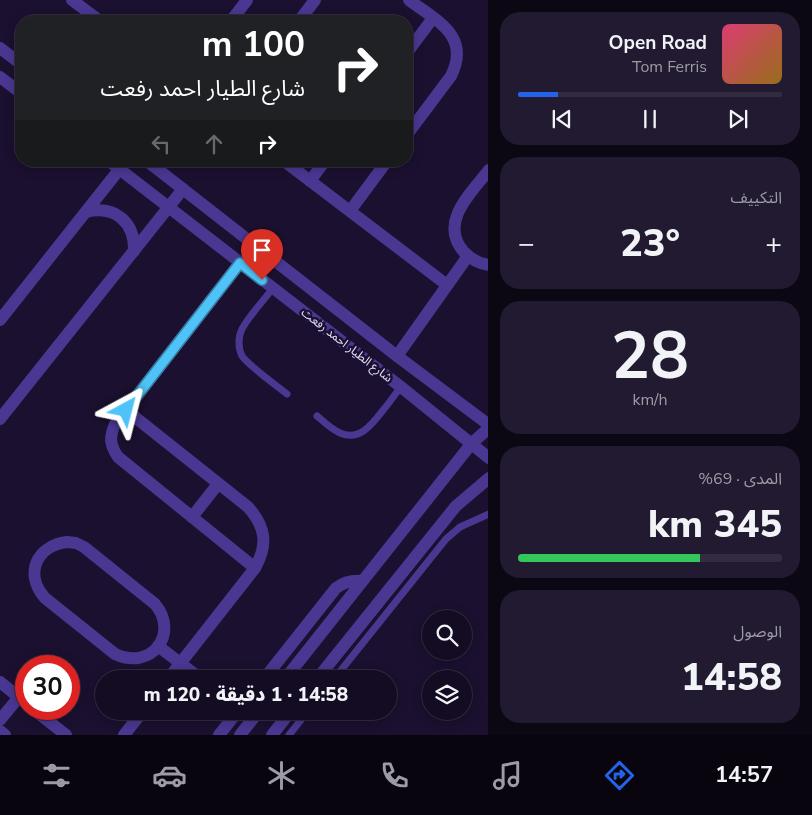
<!DOCTYPE html>
<html lang="ar">
<meta charset="utf-8">
<style>
body{margin:0;font-family:"Nunito Sans","Noto Sans Arabic",sans-serif;background:#211a30;color:#f1f3f6;direction:rtl;height:100vh;display:flex;flex-direction:column;font-size:19px;white-space:nowrap}
*{box-sizing:border-box;margin:0}
p{font-size:16px;color:#9d9ba6}
.icon{flex:none;width:28px;height:28px;fill:none;stroke:currentColor;stroke-width:2;stroke-linecap:round;stroke-linejoin:round}
.map{position:relative;flex:1;overflow:hidden;direction:ltr}
.panel{display:flex;flex-direction:column;gap:12px;padding:12px;background:#0b0713;width:324px}
.panel>*{flex:none}
.guide{position:absolute;left:15px;top:15px;width:398px;height:152px;border-radius:20px;box-shadow:0 2px 12px #0003,0 0 0 1px #332c41;direction:rtl;background:#202124;color:#fff;overflow:hidden}
.tools{position:absolute;left:422px;top:610px;display:grid;gap:10px}
.tools a{display:grid;place-items:center;width:50px;height:50px;border-radius:50%;background:#140c23;box-shadow:0 2px 12px #0003,0 0 0 1px #332c41;font-size:25px}
.speed{position:absolute;left:15px;top:655px;display:flex;gap:10px;font-size:25px;font-weight:700;text-align:center}
.speed>*{display:grid;place-content:center;width:65px;height:65px;border-radius:50%;background:#140c23;box-shadow:0 2px 12px #0003,0 0 0 1px #332c41;line-height:1}
.speed .limit{border:8px solid #d22;background:#fff;color:#111}
.pin{position:absolute;display:grid;place-items:center;width:42px;height:42px;color:#fff;margin:-51px -21px;border-radius:50% 50% 50% 0;rotate:-45deg;box-shadow:0 0 5px #0007}
.pin .icon{rotate:45deg}
.me{position:absolute;width:55px;margin:-28px;rotate:38deg;stroke-linejoin:round;filter:drop-shadow(0 0 4px #0008)}
.turn{display:flex;align-items:center;gap:18px;height:105px;padding:0 25px;font-size:22px}
.turn .icon{width:65px;height:65px;stroke-width:2.5}
.turn b{display:block;font-size:35px;line-height:42px}
.lanes{display:flex;align-items:center;height:48px;padding:0 25px;background:#0003;justify-content:center;gap:25px;direction:ltr}
.lanes .off{opacity:.35}
.big{font-size:38px;font-weight:800;line-height:1.1}
.panel .card{flex:1;display:flex;flex-direction:column;justify-content:center;gap:8px;min-width:0;padding:0 18px;border-radius:20px;background:#211a30}
.panel .dial{align-items:center;gap:0}
.dial b{font-size:65px;line-height:1}
.song{display:flex;align-items:center;gap:15px}
.cover{width:60px;height:60px;border-radius:8px;background:linear-gradient(135deg,hsl(340 70% 55%),hsl(40 70% 35%))}
.played{height:5px;border-radius:2px;background:linear-gradient(90deg,#2563eb 15%,#332c41 15%)}
.keys{display:flex;justify-content:space-around;direction:ltr}
.heat{display:flex;justify-content:space-between;align-items:center;font-size:28px;direction:ltr}
.charge{height:8px;border-radius:4px;background:linear-gradient(90deg,#34c759 69%,#332c41 0)}
.trip{position:absolute;left:95px;top:670px;width:302px;height:50px;border-radius:25px;background:#140c23;box-shadow:0 2px 12px #0003,0 0 0 1px #332c41;font-weight:800;line-height:50px;text-align:center;direction:rtl}
.tab-bar{display:flex;height:80px;justify-content:space-around;align-items:center;background:#08050e;color:#9d9ba6}
.tab-bar .icon{width:35px;height:35px}
.tab-bar .on{color:#2563eb}
.tab-bar b{font-size:22px;color:#f1f3f6}
main{display:flex;flex:1;min-height:0}
.map>svg:first-child{display:block}
.lines{fill:none;stroke-linecap:round;stroke-linejoin:round}
.service{stroke:#4a3792;stroke-width:7}
.minor{stroke:#4a3792;stroke-width:12}
.route-casing{stroke:#337fa1;stroke-width:12}
.route{stroke:#4fc3f7;stroke-width:9}
.labels{text-anchor:middle;stroke-width:5;stroke-linejoin:round;paint-order:stroke}
.street-label{font-size:12px;fill:#e7deff;stroke:#1b102f}
</style>
<main>
<section class="panel">
<div class="card">
<div class="song"><i class="cover"></i><div><b>Open Road</b><p>Tom Ferris</p></div></div>
<div class="played"></div>
<div class="keys"><svg class="icon" aria-label="previous" viewBox="0 0 24 24"><path d="M18 5L8 12l10 7zM5 5v14"/></svg><svg class="icon" aria-label="pause" viewBox="0 0 24 24"><path d="M8 5v14M16 5v14"/></svg><svg class="icon" aria-label="next" viewBox="0 0 24 24"><path d="M6 5l10 7-10 7zM19 5v14"/></svg></div>
</div>
<div class="card"><p>التكييف</p>
<div class="heat"><a>−</a><b class="big">23°</b><a>+</a></div>
</div>
<div class="card dial"><b>28</b><p>km/h</p></div>
<div class="card"><p>المدى · 69%</p><b class="big">345 km</b><div class="charge"></div></div>
<div class="card"><p>الوصول</p><b class="big">14:58</b></div>
</section>
<div class="map">
<svg width="489" height="735" viewBox="0 0 489 735">
<rect width="100%" height="100%" fill="#1b102f"/>
<g class="lines">
<g class="service">
<path d="M273,288C264,300 249,316 242,329C238,337 238,348 242,356C249,366 276,385 287,394"/>
<path d="M317,416C324,422 331,429 340,433C360,442 373,423 384,409C390,402 395,394 401,387"/>
<path d="M334,679L446,539L460,527L489,514"/>
<path d="M289,735L308,711"/>
</g>
<g class="minor">
<path d="M72,0L100,21"/>
<path d="M231,21L247,0"/>
<path d="M299,21L315,0"/>
<path d="M0,48L21,64"/>
<path d="M406,54L433,18"/>
<path d="M0,77L21,93"/>
<path d="M406,136L451,76C471,36 437,21 409,0"/>
<path d="M109,161L401,387L489,458"/>
<path d="M147,161L397,356L489,425"/>
<path d="M284,161L447,285"/>
<path d="M489,170C471,193 438,223 464,252C471,259 479,264 489,265"/>
<path d="M310,181L325,161"/>
<path d="M350,211L387,161"/>
<path d="M86,212C115,205 135,222 134,251"/>
<path d="M240,263L115,424C109,438 110,445 118,457L255,568"/>
<path d="M0,320L126,161"/>
<path d="M397,356L468,256"/>
<path d="M126,410L248,507C266,527 268,545 255,568L168,679"/>
<path d="M0,419L183,189"/>
<path d="M192,517L218,484"/>
<path d="M67,542L76,543L84,547L155,604C180,634 151,671 115,654L45,598C24,574 36,546 67,542Z"/>
<path d="M158,646L201,679"/>
<path d="M264,679L336,588C344,582 352,580 362,581"/>
<path d="M285,679L472,443L489,428"/>
<path d="M317,679L456,506L489,478"/>
<path d="M0,682L26,703"/>
<path d="M33,709L66,735"/>
<path d="M0,720L19,697"/>
<path d="M0,731L5,735"/>
<path d="M124,735L143,711"/>
<path d="M219,735L238,711"/>
<path d="M240,735L259,711"/>
<path d="M272,735L291,711"/>
</g>
</g>
<g class="lines">
<g class="route-casing">
<path id="route" d="M126,410L240,263L262,280"/>
</g>
<use href="#route" class="route"/>
</g>
<g class="labels">
<g class="street-label">
<text transform="translate(347 345) rotate(38)" y="4">شارع الطيار احمد رفعت</text>
</g>
</g>
</svg>
<div class="tools">
<a><svg class="icon" aria-label="search" viewBox="0 0 24 24"><circle cx="10" cy="10" r="6"/><path d="M15 15l6 6"/></svg></a>
<a><svg class="icon" aria-label="layers" viewBox="0 0 24 24"><path d="M12 4l9 5-9 5-9-5zM3 14l9 5 9-5"/></svg></a>
</div>
<div class="speed"><div class="limit">30</div></div>
<div class="pin" style="left:262px;top:280px;background:#d93025"><svg class="icon" aria-label="arrive" viewBox="0 0 24 24"><path d="M6 21V4h12l-3 4 3 4H6"/></svg></div>
<svg class="me" style="left:126px;top:410px" viewBox="-20 -20 40 40"><path d="M0-17L14 15 0 8-14 15z" fill="#4fc3f7" stroke="#fff" stroke-width="4"/></svg>
<div class="trip">14:58 · 1 دقيقة · 120 m</div>
<div class="guide">
<div class="turn"><svg class="icon" aria-label="right" viewBox="0 0 24 24"><path d="M7 20v-9h11M14 6l5 5-5 5"/></svg><div><b>100 m</b>شارع الطيار احمد رفعت</div></div>
<div class="lanes"><svg class="icon off" aria-label="left" viewBox="0 0 24 24"><path d="M17 20v-9H6M10 6l-5 5 5 5"/></svg><svg class="icon off" aria-label="ahead" viewBox="0 0 24 24"><path d="M12 20V5M6 11l6-6 6 6"/></svg><svg class="icon" aria-label="right" viewBox="0 0 24 24"><path d="M7 20v-9h11M14 6l5 5-5 5"/></svg></div>
</div>
</div>
</main>
<nav class="tab-bar">
<b>14:57</b>
<svg class="icon on" aria-label="directions" viewBox="0 0 24 24"><path d="M12 3l9 9-9 9-9-9zM9 14v-3h6M13 9l2 2-2 2"/></svg>
<svg class="icon" aria-label="music" viewBox="0 0 24 24"><path d="M9 18V5l10-2v13"/><circle cx="6" cy="18" r="3"/><circle cx="16" cy="16" r="3"/></svg>
<svg class="icon" aria-label="phone" viewBox="0 0 24 24"><path d="M5 4h4l2 5-3 2q2 4 5 5l2-3 5 2v4C11 20 4 13 5 4z"/></svg>
<svg class="icon" aria-label="climate" viewBox="0 0 24 24"><path d="M12 3v18M4 7l16 10M4 17L20 7"/></svg>
<svg class="icon" aria-label="car" viewBox="0 0 24 24"><path d="M5 17H2v-5l4-1 3-4h7l3 4 3 1v5h-3M9 17h6M6 11h13"/><circle cx="7" cy="17" r="2"/><circle cx="17" cy="17" r="2"/></svg>
<svg class="icon" aria-label="filters" viewBox="0 0 24 24"><path d="M4 7h16M4 17h16"/><circle cx="9" cy="7" r="2"/><circle cx="15" cy="17" r="2"/></svg>
</nav>
